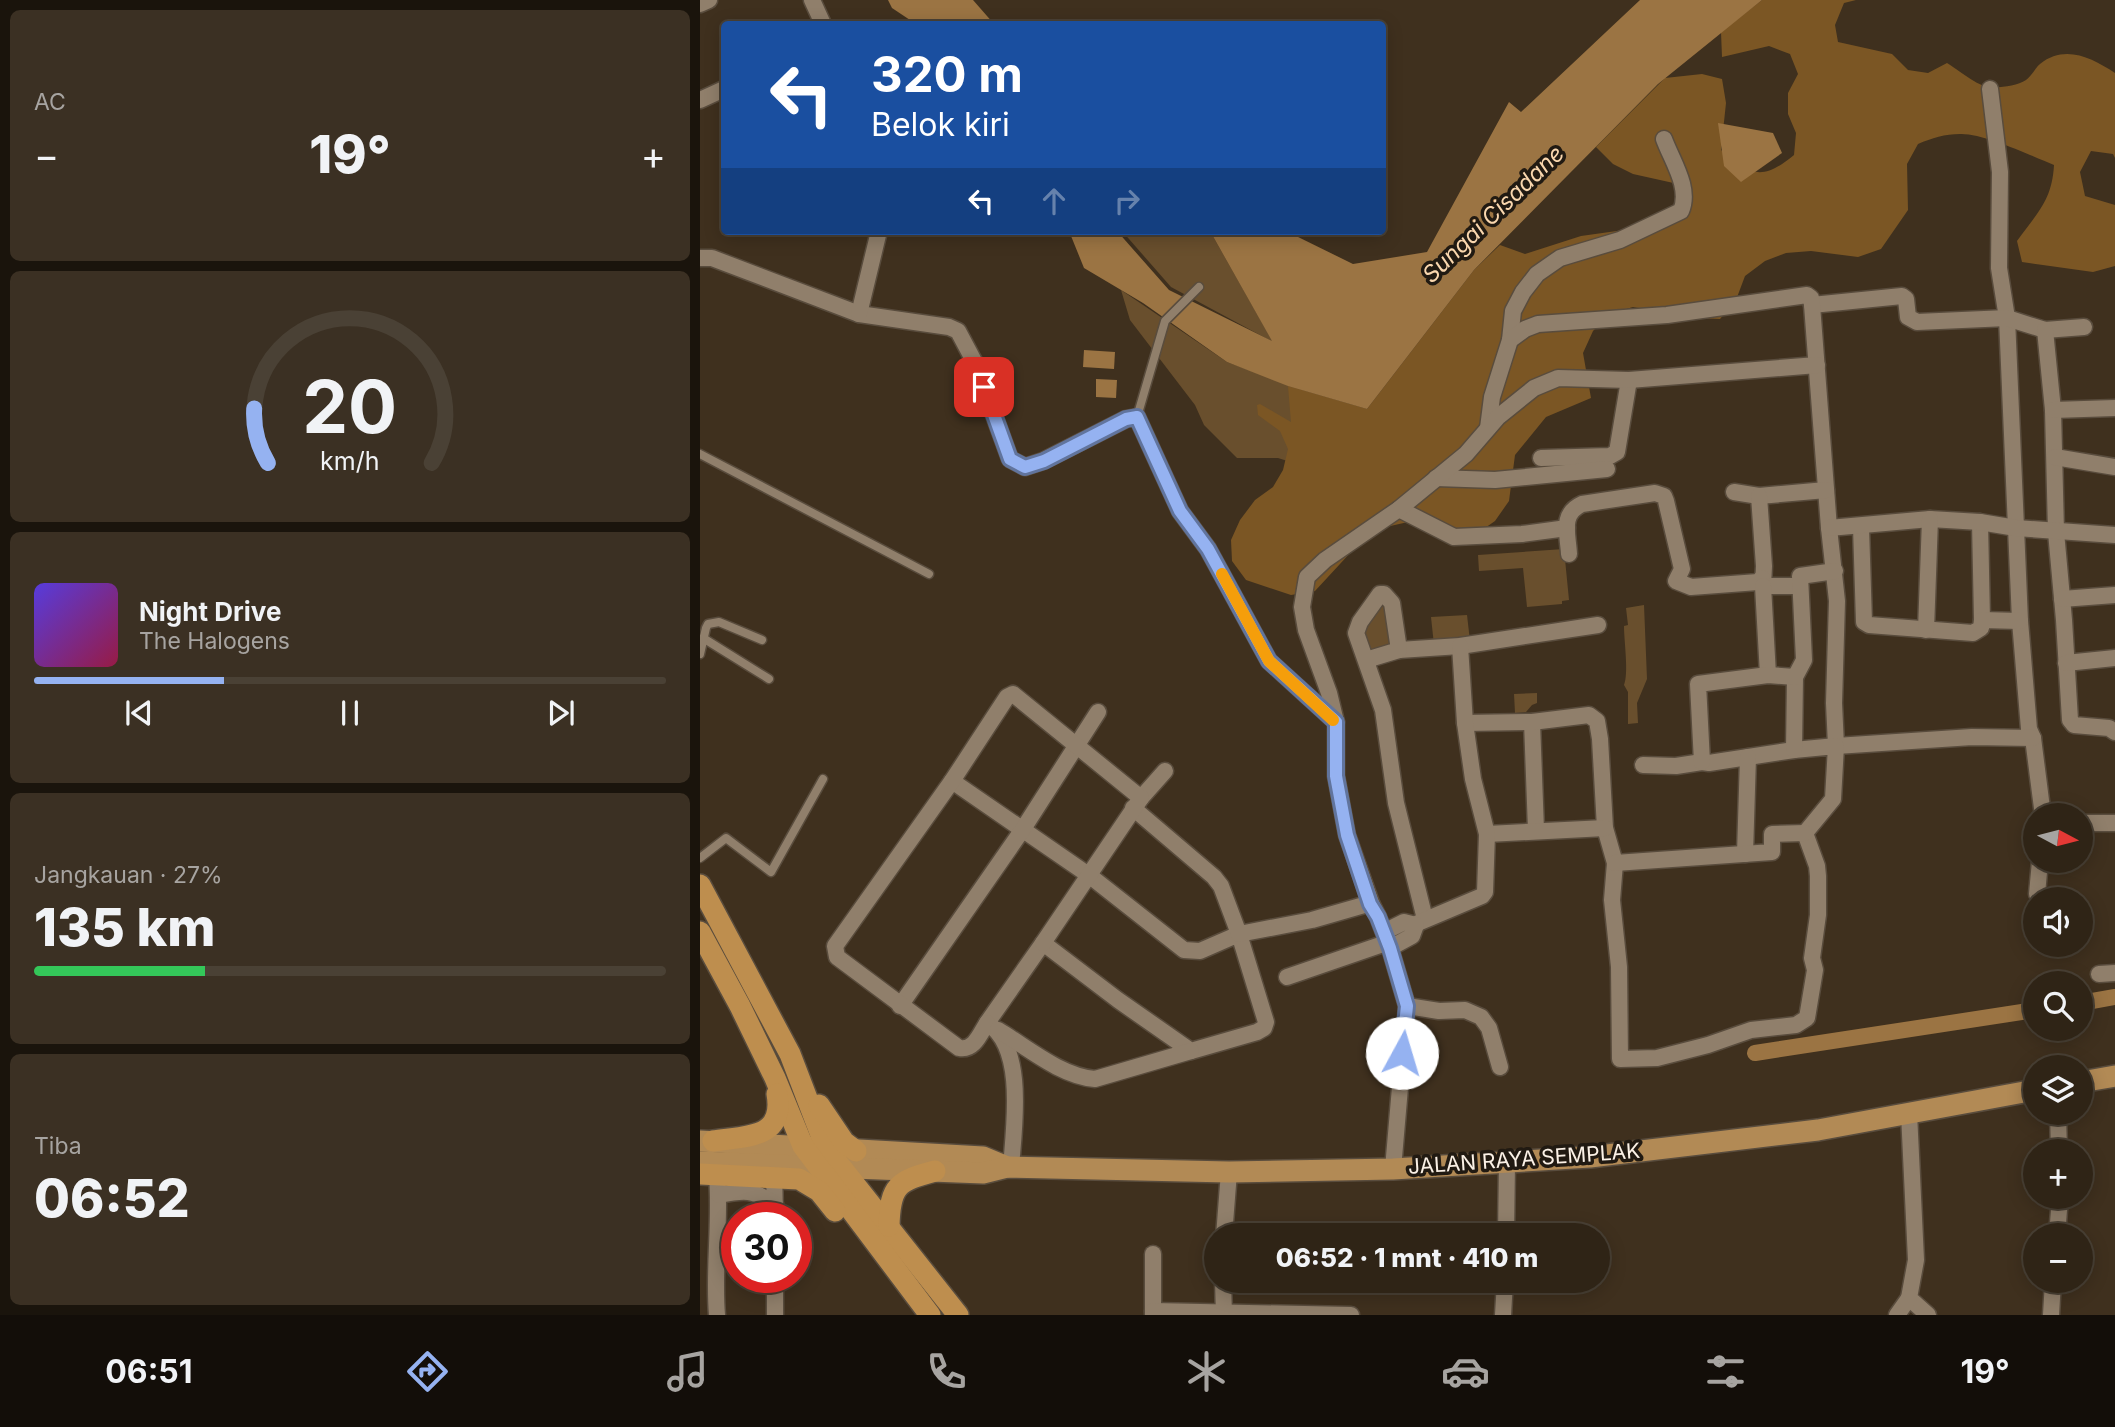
<!DOCTYPE html>
<html lang="id">
<meta charset="utf-8">
<style>
body{margin:0;font-family:Inter,sans-serif;background:#3b3023;color:#f1f3f6;height:100vh;display:flex;flex-direction:column;font-size:26px;white-space:nowrap}
*{box-sizing:border-box;margin:0}
p{font-size:23px;color:#a7a4a1}
.icon{flex:none;width:38px;height:38px;fill:none;stroke:currentColor;stroke-width:2;stroke-linecap:round;stroke-linejoin:round}
.map{position:relative;flex:1;overflow:hidden}
.details{display:flex;flex-direction:column;gap:10px;padding:10px;background:#1a140c;width:700px}
.details>*{flex:none}
.banner{position:absolute;left:21px;top:21px;width:665px;height:214px;border-radius:7px;box-shadow:0 4px 18px #0003,0 0 0 2px #4a4135;background:#1a4fa0;color:#fff;overflow:hidden}
.needle{width:46px;rotate:97deg}
.tools{position:absolute;left:1323px;top:803px;display:grid;gap:14px}
.tools a{display:grid;place-items:center;width:70px;height:70px;border-radius:50%;background:#2f2416;box-shadow:0 4px 18px #0003,0 0 0 2px #4a4135;font-size:35px}
.speed{position:absolute;left:21px;top:1202px;display:flex;gap:14px;font-size:35px;font-weight:700;text-align:center}
.speed>*{display:grid;place-content:center;width:91px;height:91px;border-radius:50%;background:#2f2416;box-shadow:0 4px 18px #0003,0 0 0 2px #4a4135;line-height:1}
.speed .limit{border:10px solid #d22;background:#fff;color:#111}
.pin{position:absolute;display:grid;place-items:center;width:60px;height:60px;color:#fff;margin:-30px;border-radius:14px;box-shadow:0 4px 10px #0006}
.me{position:absolute;width:77px;margin:-38px;rotate:6deg;stroke-linejoin:round;filter:drop-shadow(0 0 5px #0008)}
.turn{display:flex;align-items:center;gap:24px;height:147px;padding:0 35px;font-size:32px}
.turn .icon{width:91px;height:91px;stroke-width:2.5}
.turn b{display:block;font-size:49px;line-height:60px}
.lanes{display:flex;align-items:center;height:66px;padding:0 35px;background:#0003;justify-content:center;gap:35px;direction:ltr}
.lanes .off{opacity:.35}
.big{font-size:52px;font-weight:800;line-height:1.1}
.details .tile{flex:1;display:flex;flex-direction:column;justify-content:center;gap:10px;min-width:0;padding:0 24px;border-radius:10px;background:#3b3023}
.details .dial{align-items:center;gap:0}
.dial svg{height:182px;overflow:visible;fill:none;stroke:#4a4135;stroke-width:7;stroke-linecap:round;text-anchor:middle}
.dial text{fill:#f1f3f6;stroke:none}
.song{display:flex;align-items:center;gap:21px}
.cover{width:84px;height:84px;border-radius:10px;background:linear-gradient(135deg,hsl(250 70% 55%),hsl(340 70% 35%))}
.played{height:7px;border-radius:4px;background:linear-gradient(90deg,#95b2f1 30%,#4a4135 30%)}
.keys{display:flex;justify-content:space-around;direction:ltr}
.heat{display:flex;justify-content:space-between;align-items:center;font-size:38px;direction:ltr}
.charge{height:10px;border-radius:5px;background:linear-gradient(90deg,#34c759 27%,#4a4135 0)}
.trip{position:absolute;left:504px;top:1223px;width:406px;height:70px;border-radius:35px;background:#2f2416;box-shadow:0 4px 18px #0003,0 0 0 2px #4a4135;font-weight:800;line-height:70px;text-align:center}
.tabs{display:flex;height:112px;justify-content:space-around;align-items:center;background:#130e09;color:#a7a4a1}
.tabs .icon{width:49px;height:49px}
.tabs .on{color:#95b2f1}
.tabs b{font-size:32px;color:#f1f3f6}
main{display:flex;flex:1;min-height:0}
.map>svg:first-child{display:block}
.green{fill:#694f2d}
.forest{fill:#7b5624}
.water{fill:#9b7443}
.lines{fill:none;stroke-linecap:round;stroke-linejoin:round}
.canal{stroke:#9b7443;stroke-width:16}
.service-casing{stroke:#594c3d;stroke-width:11}
.minor-casing{stroke:#594c3d;stroke-width:19}
.primary-casing{stroke:#594c3d;stroke-width:24}
.trunk-casing{stroke:#594c3d;stroke-width:24}
.service{stroke:#907f6b;stroke-width:8}
.minor{stroke:#907f6b;stroke-width:16}
.primary{stroke:#b28a55;stroke-width:21}
.trunk{stroke:#be8e4e;stroke-width:21}
.route-casing{stroke:#61749d;stroke-width:18}
.route{stroke:#95b2f1;stroke-width:12}
.slow{stroke:#f59e0b;stroke-width:12}
.labels{text-anchor:middle;stroke-width:7;stroke-linejoin:round;paint-order:stroke}
.street-label{font-size:21px;fill:#fbf1e6;stroke:#211a12}
.water-label{font-size:23px;font-style:italic;fill:#fad7ae;stroke:#211a12}
</style>
<main>
<section class="details">
<div class="tile"><p>AC</p>
<div class="heat"><a>−</a><b class="big">19°</b><a>+</a></div>
</div>
<div class="tile dial"><svg viewBox="0 0 100 80">
<path d="M14 69A42 42 0 1 1 86 69"/>
<path d="M14 69A42 42 0 0 1 8 45" stroke="#95b2f1"/>
<text x="50" y="56" font-size="32" font-weight="700">20</text>
<text x="50" y="72" font-size="11">km/h</text>
</svg></div>
<div class="tile">
<div class="song"><i class="cover"></i><div><b>Night Drive</b><p>The Halogens</p></div></div>
<div class="played"></div>
<div class="keys"><svg class="icon" aria-label="previous" viewBox="0 0 24 24"><path d="M18 5L8 12l10 7zM5 5v14"/></svg><svg class="icon" aria-label="pause" viewBox="0 0 24 24"><path d="M8 5v14M16 5v14"/></svg><svg class="icon" aria-label="next" viewBox="0 0 24 24"><path d="M6 5l10 7-10 7zM19 5v14"/></svg></div>
</div>
<div class="tile"><p>Jangkauan · 27%</p><b class="big">135 km</b><div class="charge"></div></div>
<div class="tile"><p>Tiba</p><b class="big">06:52</b></div>
</section>
<div class="map">
<svg width="1415" height="1315" viewBox="0 0 1415 1315">
<rect width="100%" height="100%" fill="#3f301e"/>
<g class="green">
<path d="M422,231H510L573,342L471,287Z"/>
<path d="M421,290L527,362L603,390L667,409L619,471L578,458H537L504,425L495,405L430,320Z"/>
<path d="M864,549L869,600L862,601V604L827,607L823,568L779,571L778,555Z"/>
<path d="M684,603L693,645L678,651L669,649L663,628Z"/>
<path d="M944,605L947,679L937,703L938,723L928,724V692L924,685C929,673 924,642 924,626L928,625L926,608Z"/>
<path d="M767,615L770,641L734,645L731,617Z"/>
<path d="M837,693V703L832,705L826,712L815,713L814,694Z"/>
</g>
<path class="forest" d="M1062,0H1156L1144,3L1135,25L1138,42L1192,54L1208,70L1228,73L1247,63C1257,69 1279,87 1289,87C1300,88 1317,86 1326,80C1332,76 1335,68 1340,64C1365,44 1392,58 1415,73V158L1413,154L1391,151L1380,172L1385,196L1415,205V266L1393,272L1322,262L1317,241C1337,213 1352,201 1354,165C1332,156 1283,133 1260,134C1245,134 1232,138 1218,144L1207,164L1208,210L1181,249L1158,257L1111,251L1086,253L1065,261L1045,276L1036,300L1020,319L997,318L933,307L909,314L893,331L883,353L891,398L846,417L815,455L809,501L795,521L775,535L708,522L686,527L664,538L615,591L591,595L546,580L532,561L531,540L540,520L555,500L573,487L583,470L588,449L580,431L558,415L557,405L560,404L591,422L588,386L667,409L774,270L800,245L825,254L881,236L938,228L976,206L978,184L933,174L913,164L896,147L965,78L1002,74L1022,79L1026,103L1021,150C1050,176 1063,181 1094,155L1096,133L1088,114V93L1098,74L1090,54L1069,46L1022,57L1021,32Z"/>
<g class="water">
<path d="M188,0H273L294,24H216L192,8Z"/>
<path d="M940,0H1062L958,84L774,270L667,409L588,386L527,362L443,303L384,268L369,231H417L469,290L572,341L510,231H591L592,234L653,264L727,252L809,102L821,112Z"/>
<path d="M1018,123L1073,133L1082,153L1041,182L1024,166Z"/>
<path d="M384,350L415,352L414,369L383,367Z"/>
<path d="M396,379L417,380L416,398L396,397Z"/>
</g>
<g class="lines">
<g class="canal">
<path d="M1381,1003L1415,997"/>
<path d="M1055,1053L1335,1010"/>
</g>
<g class="service-casing">
<g id="service">
<path d="M437,417L465,321L499,287"/>
<path d="M0,454L229,574"/>
<path d="M3,638L69,679"/>
<path d="M0,654L6,628L8,624L19,622L62,640"/>
<path d="M0,858L26,838L71,872L123,779"/>
</g>
</g>
<g class="minor-casing">
<g id="minor">
<path d="M112,0L123,24"/>
<path d="M0,4L9,0"/>
<path d="M1290,89L1300,172L1299,268L1307,318L1320,621L1329,729L1333,738L1343,816"/>
<path d="M0,100L24,89"/>
<path d="M0,258H12L159,314L249,327L258,331L275,363L310,459L325,467L343,461L426,419L437,417L480,511L508,549L569,661L636,722"/>
<path d="M1112,305L1202,296L1206,299L1208,317L1217,322L1307,318L1345,330L1384,327"/>
<path d="M159,314L179,231"/>
<path d="M1345,330L1353,410L1356,532L1364,620L1370,720L1374,725L1409,728L1415,732"/>
<path d="M810,340L813,311L823,292L837,274L860,258L920,240L981,211C991,188 972,161 964,139"/>
<path d="M1353,410L1415,408"/>
<path d="M788,428L792,397L810,340L825,329L838,324L967,315L1107,295L1111,298L1112,305L1129,528L1137,601L1134,703L1136,746L1272,737L1333,738"/>
<path d="M1355,457L1415,467"/>
<path d="M841,458L910,456L917,452L929,380"/>
<path d="M736,478L795,480L907,469"/>
<path d="M1034,492L1059,496L1126,490"/>
<path d="M1059,496L1064,566L1063,586H1100"/>
<path d="M699,509L754,537L822,534L867,528"/>
<path d="M1280,522L1282,620"/>
<path d="M1161,527L1164,622L1169,625L1273,633L1281,628L1282,620L1320,621"/>
<path d="M1129,528L1230,519L1280,522L1316,528L1415,535"/>
<path d="M869,554C868,534 860,514 882,504L955,493L964,496L966,501L982,569L976,581L991,587L1058,582L1062,578"/>
<path d="M1063,586L1068,675"/>
<path d="M1362,599L1415,595"/>
<path d="M1226,630L1230,519"/>
<path d="M699,650L760,646L898,625"/>
<path d="M666,660L699,650L692,603L684,594H680L660,622L656,633L683,710L696,803L725,919"/>
<path d="M1366,663L1415,658"/>
<path d="M832,722L836,830"/>
<path d="M765,723L832,722L889,715L897,721L900,739L905,828L915,863L912,900L919,967L920,1059L957,1058L1008,1045L1051,1030L1096,1025L1107,1018L1115,970L1112,958L1118,915V876L1117,866L1105,833L1133,799L1136,746L1094,750L1009,763L1002,762L976,766L943,765"/>
<path d="M1094,750L1095,677"/>
<path d="M1002,762L998,684L1068,675L1095,677L1104,660L1100,576L1135,571"/>
<path d="M252,781L390,876L484,950L500,951L539,934L566,1022L564,1028L557,1032L491,1051L418,1000L343,943L287,1023C326,1047 314,1127 311,1167"/>
<path d="M441,798L465,771"/>
<path d="M433,808L514,877L521,886L539,934L612,920L671,903"/>
<path d="M1381,823H1415"/>
<path d="M787,834L905,828"/>
<path d="M1045,854L1048,757"/>
<path d="M915,863L1072,852V834L1105,833"/>
<path d="M1337,894L1340,861"/>
<path d="M718,923L782,896L785,892L787,834L773,779L765,723L760,646"/>
<path d="M684,932L704,922L716,925L712,936L690,948"/>
<path d="M1399,974L1415,973"/>
<path d="M587,977L686,943"/>
<path d="M200,1006L323,829L398,712"/>
<path d="M707,1006L739,1011L765,1010L781,1017L789,1028L800,1067"/>
<path d="M287,1023C280,1034 274,1051 259,1048L137,957L135,946L252,781L307,697L313,694L441,798L343,943"/>
<path d="M298,1030C327,1047 360,1076 395,1079L491,1051"/>
<path d="M1209,1113L1216,1260L1209,1298L1228,1315"/>
<path d="M1358,1113L1359,1152"/>
<path d="M74,1168L75,1218"/>
<path d="M693,1169L707,1006L690,948L678,917L671,903L647,835L636,776V722L629,693L606,630L602,607L607,577L625,560L699,509L766,454L798,417L834,388L858,378L929,380L1117,365"/>
<path d="M17,1176C21,1222 13,1269 17,1315"/>
<path d="M19,1195C44,1190 53,1189 75,1204"/>
<path d="M524,1236L529,1172"/>
<path d="M806,1236L807,1162"/>
<path d="M1357,1236L1360,1197"/>
<path d="M453,1254V1315"/>
<path d="M523,1281L524,1315"/>
<path d="M453,1311L651,1315"/>
<path d="M75,1315V1278"/>
<path d="M803,1315L805,1281"/>
<path d="M1197,1315L1209,1298"/>
<path d="M1351,1315L1353,1281"/>
</g>
</g>
<g class="primary-casing">
<g id="primary">
<path d="M1381,1082L1415,1076"/>
<path d="M0,1141L283,1157L307,1167"/>
<path d="M0,1162L283,1173L307,1167L529,1172L693,1169L890,1157L1118,1130L1335,1090"/>
</g>
</g>
<g class="trunk-casing">
<g id="trunk">
<path d="M0,885L90,1054L126,1148L258,1315"/>
<path d="M0,932L40,1006L75,1078L103,1146L230,1315"/>
<path d="M119,1105L144,1142L156,1151"/>
<path d="M13,1141C46,1136 85,1139 77,1094"/>
<path d="M0,1174L99,1179L119,1191L135,1211"/>
<path d="M189,1226C190,1185 198,1181 235,1171"/>
</g>
</g>
<use href="#service" class="service"/>
<use href="#minor" class="minor"/>
<use href="#primary" class="primary"/>
<use href="#trunk" class="trunk"/>
</g>
<g class="lines">
<g class="route-casing">
<path id="route" d="M284,387L310,459L325,467L344,461L426,419L437,417L480,511L508,549L569,661L636,722V776L647,835L670,904L678,917L690,948L707,1006L702,1053"/>
</g>
<use href="#route" class="route"/>
<path class="slow" d="M522,574L569,661L633,720"/>
</g>
<g class="labels">
<g class="street-label">
<text transform="translate(824 1159) rotate(-4)" y="7">JALAN RAYA SEMPLAK</text>
</g>
<g class="water-label">
<text transform="translate(793 214) rotate(-44)" y="8">Sungai Cisadane</text>
</g>
</g>
</svg>
<div class="tools">
<a><svg class="needle" viewBox="-14 -14 28 28"><path d="M0-13l5 13h-10z" fill="#e53935"/><path d="M0 13l5-13h-10z" fill="#a7a4a1"/></svg></a>
<a><svg class="icon" aria-label="sound" viewBox="0 0 24 24"><path d="M4 9h4l5-4v14l-5-4H4zM17 9q2 3 0 6"/></svg></a>
<a><svg class="icon" aria-label="search" viewBox="0 0 24 24"><circle cx="10" cy="10" r="6"/><path d="M15 15l6 6"/></svg></a>
<a><svg class="icon" aria-label="layers" viewBox="0 0 24 24"><path d="M12 4l9 5-9 5-9-5zM3 14l9 5 9-5"/></svg></a>
<a>+</a>
<a>−</a>
</div>
<div class="speed"><div class="limit">30</div></div>
<div class="pin" style="left:284px;top:387px;background:#d93025"><svg class="icon" aria-label="arrive" viewBox="0 0 24 24"><path d="M6 21V4h12l-3 4 3 4H6"/></svg></div>
<svg class="me" style="left:702px;top:1053px" viewBox="-20 -20 40 40"><circle r="19" fill="#fff"/><path d="M0-13L10 11 0 6-10 11z" fill="#95b2f1"/></svg>
<div class="trip">06:52 · 1 mnt · 410 m</div>
<div class="banner">
<div class="turn"><svg class="icon" aria-label="left" viewBox="0 0 24 24"><path d="M17 20v-9H6M10 6l-5 5 5 5"/></svg><div><b>320 m</b>Belok kiri</div></div>
<div class="lanes"><svg class="icon" aria-label="left" viewBox="0 0 24 24"><path d="M17 20v-9H6M10 6l-5 5 5 5"/></svg><svg class="icon off" aria-label="ahead" viewBox="0 0 24 24"><path d="M12 20V5M6 11l6-6 6 6"/></svg><svg class="icon off" aria-label="right" viewBox="0 0 24 24"><path d="M7 20v-9h11M14 6l5 5-5 5"/></svg></div>
</div>
</div>
</main>
<nav class="tabs">
<b>06:51</b>
<svg class="icon on" aria-label="directions" viewBox="0 0 24 24"><path d="M12 3l9 9-9 9-9-9zM9 14v-3h6M13 9l2 2-2 2"/></svg>
<svg class="icon" aria-label="music" viewBox="0 0 24 24"><path d="M9 18V5l10-2v13"/><circle cx="6" cy="18" r="3"/><circle cx="16" cy="16" r="3"/></svg>
<svg class="icon" aria-label="phone" viewBox="0 0 24 24"><path d="M5 4h4l2 5-3 2q2 4 5 5l2-3 5 2v4C11 20 4 13 5 4z"/></svg>
<svg class="icon" aria-label="climate" viewBox="0 0 24 24"><path d="M12 3v18M4 7l16 10M4 17L20 7"/></svg>
<svg class="icon" aria-label="car" viewBox="0 0 24 24"><path d="M5 17H2v-5l4-1 3-4h7l3 4 3 1v5h-3M9 17h6M6 11h13"/><circle cx="7" cy="17" r="2"/><circle cx="17" cy="17" r="2"/></svg>
<svg class="icon" aria-label="filters" viewBox="0 0 24 24"><path d="M4 7h16M4 17h16"/><circle cx="9" cy="7" r="2"/><circle cx="15" cy="17" r="2"/></svg>
<b>19°</b>
</nav>
